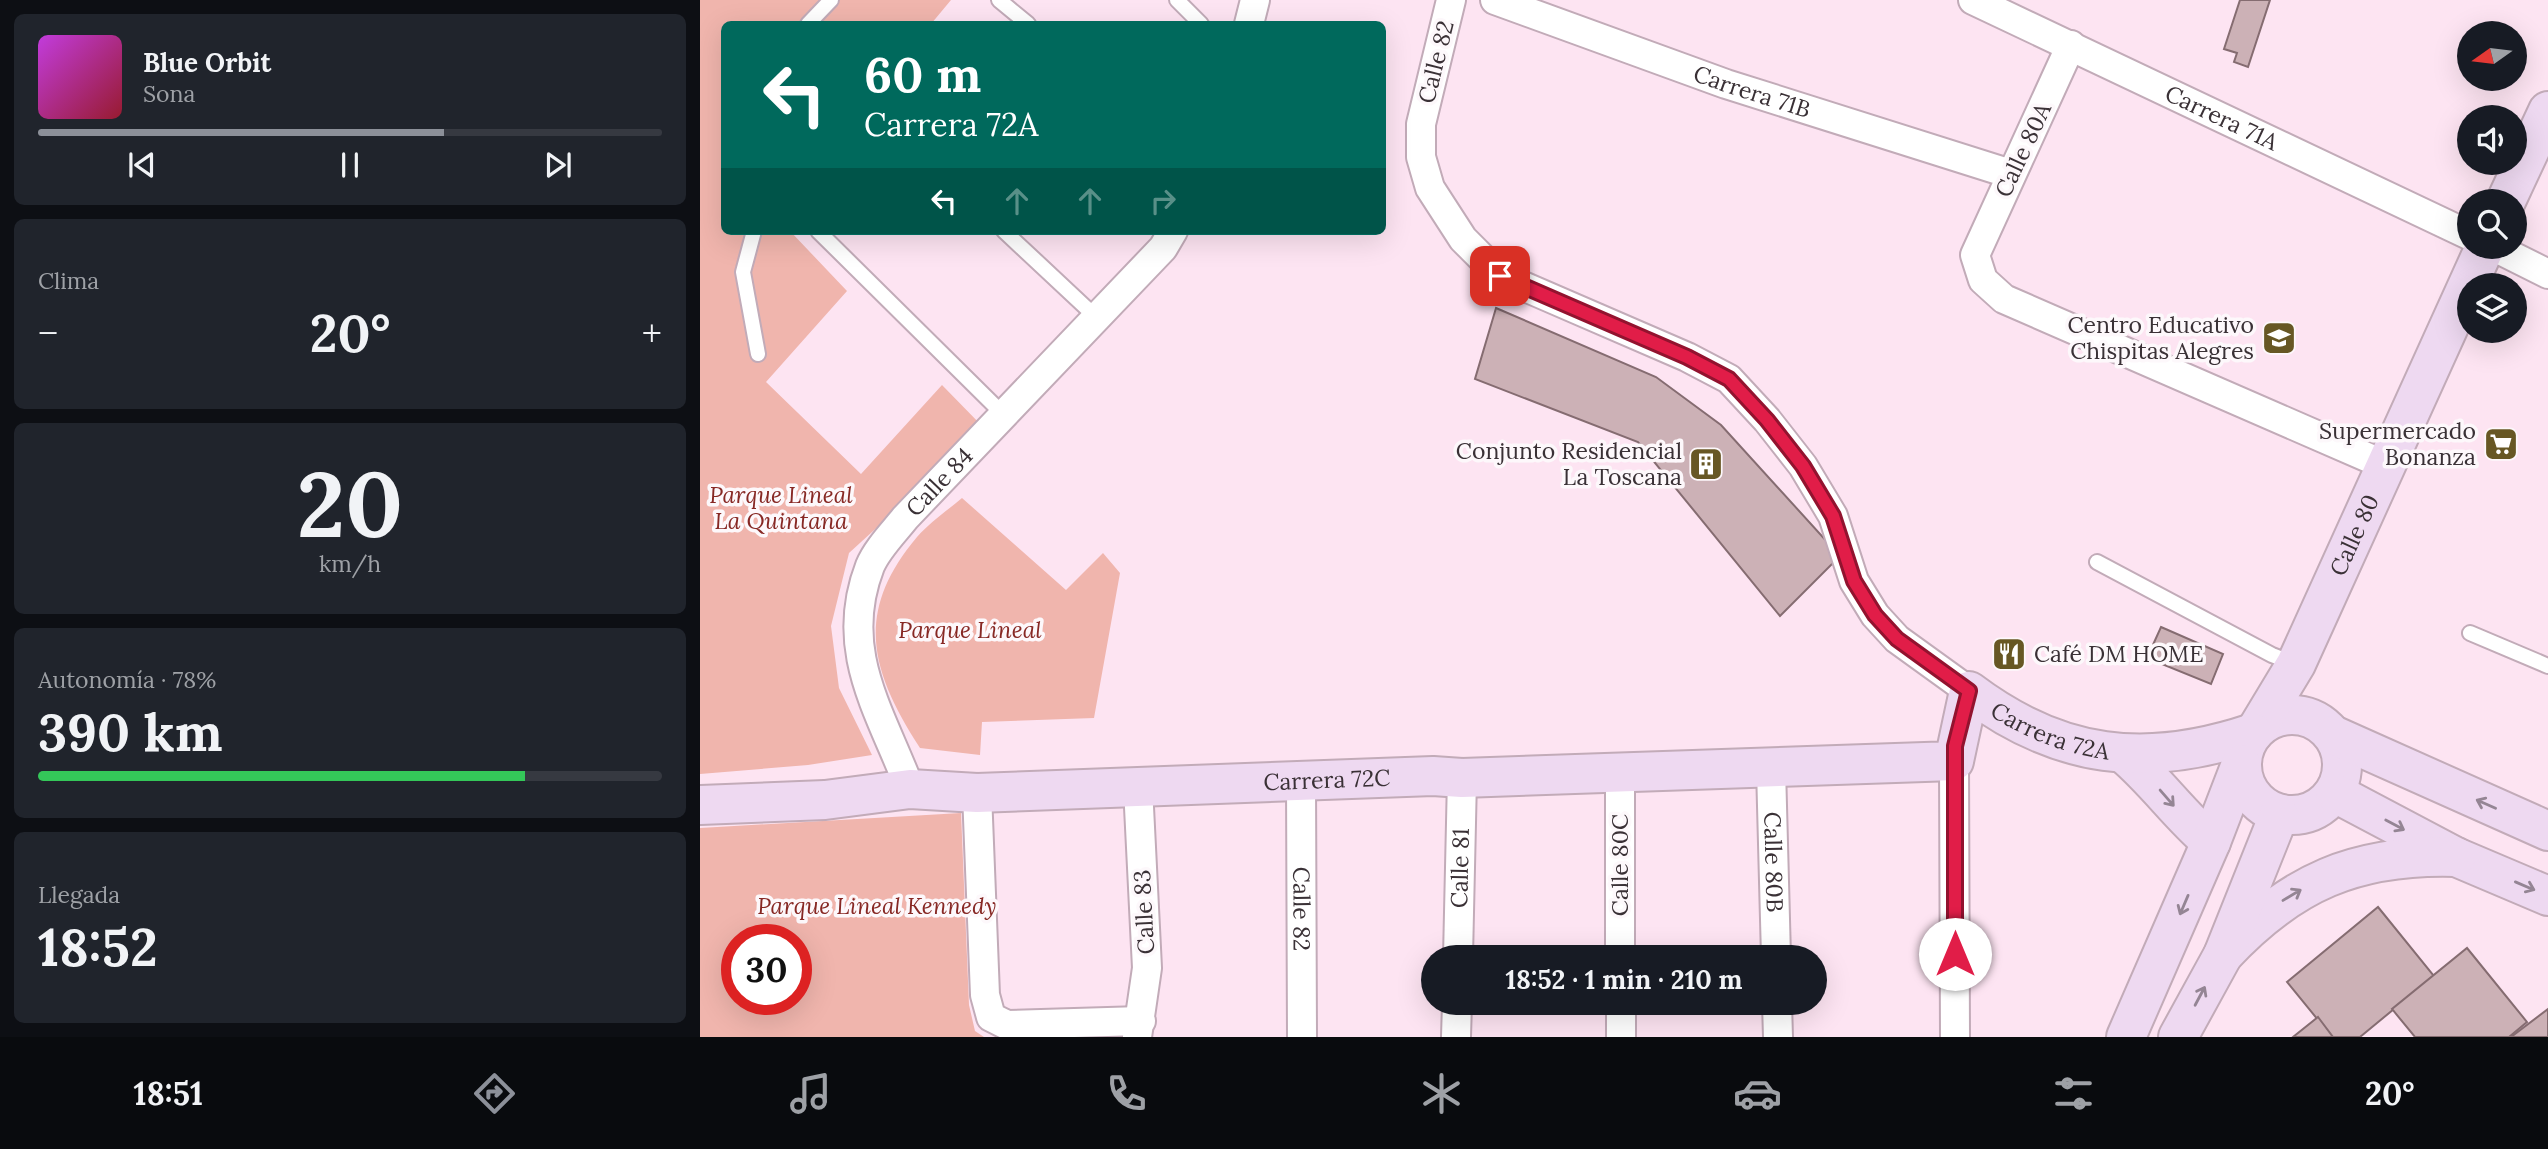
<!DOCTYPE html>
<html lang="es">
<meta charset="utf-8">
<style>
body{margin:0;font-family:Lora,serif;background:#20242c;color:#f1f3f6;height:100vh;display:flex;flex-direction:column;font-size:26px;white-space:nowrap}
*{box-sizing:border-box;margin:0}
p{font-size:23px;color:#9ea1a6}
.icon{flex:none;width:38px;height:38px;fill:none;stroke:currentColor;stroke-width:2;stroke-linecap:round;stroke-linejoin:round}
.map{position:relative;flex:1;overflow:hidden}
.details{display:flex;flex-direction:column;gap:14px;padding:14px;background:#0d0f14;width:700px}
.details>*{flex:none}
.top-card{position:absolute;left:21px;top:21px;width:665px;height:214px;border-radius:10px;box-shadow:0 7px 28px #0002;background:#00695c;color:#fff;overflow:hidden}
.needle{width:46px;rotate:256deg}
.tools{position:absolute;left:1757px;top:21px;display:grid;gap:14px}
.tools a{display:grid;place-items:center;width:70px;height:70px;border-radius:50%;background:#171b24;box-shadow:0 7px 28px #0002;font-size:35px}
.speed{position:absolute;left:21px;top:924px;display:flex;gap:14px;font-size:35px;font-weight:700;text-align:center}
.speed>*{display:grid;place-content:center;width:91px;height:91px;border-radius:50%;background:#171b24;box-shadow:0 7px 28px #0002;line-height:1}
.speed .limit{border:10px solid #d22;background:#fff;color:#111}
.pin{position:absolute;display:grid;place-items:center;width:60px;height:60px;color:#fff;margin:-30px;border-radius:14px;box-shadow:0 4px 10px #0006}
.me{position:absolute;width:77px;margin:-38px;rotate:0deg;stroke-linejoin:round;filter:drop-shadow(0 0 5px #0008)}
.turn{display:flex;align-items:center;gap:24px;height:147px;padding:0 28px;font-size:32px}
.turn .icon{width:91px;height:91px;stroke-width:2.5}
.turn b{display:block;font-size:49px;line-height:60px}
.lanes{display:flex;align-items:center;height:66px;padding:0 28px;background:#0003;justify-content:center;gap:35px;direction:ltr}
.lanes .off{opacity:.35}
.big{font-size:52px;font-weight:800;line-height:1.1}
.details .tile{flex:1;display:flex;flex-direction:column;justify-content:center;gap:10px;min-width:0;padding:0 24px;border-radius:10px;background:#20242c}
.details .dial{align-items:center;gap:0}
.dial b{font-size:91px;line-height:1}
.song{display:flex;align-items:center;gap:21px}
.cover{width:84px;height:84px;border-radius:10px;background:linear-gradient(135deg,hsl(290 70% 55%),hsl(350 70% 35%))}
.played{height:7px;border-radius:4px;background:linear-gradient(90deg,#8c9099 65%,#363941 65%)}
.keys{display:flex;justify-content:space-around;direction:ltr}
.heat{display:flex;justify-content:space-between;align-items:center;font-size:38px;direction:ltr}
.charge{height:10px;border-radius:5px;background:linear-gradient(90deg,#34c759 78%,#363941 0)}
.trip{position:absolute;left:721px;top:945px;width:406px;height:70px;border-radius:35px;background:#171b24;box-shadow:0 7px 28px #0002;font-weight:800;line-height:70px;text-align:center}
.dock{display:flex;height:112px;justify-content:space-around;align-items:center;background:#090b0e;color:#9ea1a6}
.dock .icon{width:49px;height:49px}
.dock .on{color:#8c9099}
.dock b{font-size:32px;color:#f1f3f6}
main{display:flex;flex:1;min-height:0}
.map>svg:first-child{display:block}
.green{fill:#f0b5ad;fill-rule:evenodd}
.building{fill:#ccb1b6;stroke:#856c71;stroke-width:2}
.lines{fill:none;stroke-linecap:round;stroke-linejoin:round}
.lane-casing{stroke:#c2abb8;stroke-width:18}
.street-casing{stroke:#c2abb8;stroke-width:32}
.secondary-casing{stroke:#c2abb8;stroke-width:42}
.lane{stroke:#fff;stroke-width:14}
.street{stroke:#fff;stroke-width:28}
.secondary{stroke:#eed9f1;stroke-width:38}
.oneway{stroke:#948594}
.route-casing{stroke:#92132f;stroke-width:18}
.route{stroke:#e11d48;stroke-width:12}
.labels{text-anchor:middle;stroke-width:7;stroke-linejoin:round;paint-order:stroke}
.street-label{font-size:23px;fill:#3a3136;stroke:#fdf8fb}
.poi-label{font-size:23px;fill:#3a3136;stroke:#fdf8fb;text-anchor:end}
.park-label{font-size:23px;font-style:italic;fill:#872824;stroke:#fdf8fb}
</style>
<main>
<section class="details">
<div class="tile">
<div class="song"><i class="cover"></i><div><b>Blue Orbit</b><p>Sona</p></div></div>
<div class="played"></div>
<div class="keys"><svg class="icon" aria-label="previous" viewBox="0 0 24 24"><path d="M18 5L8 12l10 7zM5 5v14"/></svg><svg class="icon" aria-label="pause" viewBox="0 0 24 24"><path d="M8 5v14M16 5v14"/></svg><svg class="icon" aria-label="next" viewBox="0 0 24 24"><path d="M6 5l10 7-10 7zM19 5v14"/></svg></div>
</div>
<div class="tile"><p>Clima</p>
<div class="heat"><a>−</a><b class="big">20°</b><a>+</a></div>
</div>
<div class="tile dial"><b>20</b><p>km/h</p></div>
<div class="tile"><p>Autonomía · 78%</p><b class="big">390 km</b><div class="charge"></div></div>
<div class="tile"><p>Llegada</p><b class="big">18:52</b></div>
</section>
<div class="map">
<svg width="1848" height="1037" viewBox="0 0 1848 1037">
<rect width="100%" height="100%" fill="#fde4f2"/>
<g class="green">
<path d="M0,0H251L231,24H24V231H90L147,291L66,382L161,474L242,385L285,429L149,553L131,626L139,688L172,755L108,765L0,774Z"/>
<path d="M262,498L366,590L403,553L420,573L394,718L282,722L280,755L220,748C171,672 153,613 217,537C230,522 248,510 262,498Z"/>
<path d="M261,813L269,1005L275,1031L284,1037H0V828ZM37,940H96V999H37Z"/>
</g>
<g class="building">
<path d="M1540,0H1570L1548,67L1534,62L1537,53L1524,49Z"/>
<path d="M796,308L956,377L1021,425L1140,556L1080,616L938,442L775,379Z"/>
<path d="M1461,627L1523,654L1511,684L1447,658Z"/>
<path d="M1678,907L1734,976L1660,1037H1632L1587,982Z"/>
<path d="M1767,948L1827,1022L1809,1037H1715L1692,1009Z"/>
<path d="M1848,1009V1037H1811Z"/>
<path d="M1618,1017L1633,1037H1593Z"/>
</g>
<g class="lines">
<g class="lane-casing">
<g id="lane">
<path d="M299,0L328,24"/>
<path d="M477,0L501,24"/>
<path d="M108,24L131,0"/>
<path d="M54,231L43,272L58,354"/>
<path d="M118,231L305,416"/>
<path d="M304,231L397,318"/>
<path d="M1397,562L1572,655L1595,664"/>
<path d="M1770,633L1848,666"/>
</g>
</g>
<g class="street-casing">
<g id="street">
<path d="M751,0L721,124V157L730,188L763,239L800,276L987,357L1029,379L1067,420L1103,466L1133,516L1154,581L1175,615L1197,639L1269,691"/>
<path id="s1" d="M795,0L1026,84L1311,174"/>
<path id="s2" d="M1273,0L1769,235"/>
<path d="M549,24L555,0"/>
<path d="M1371,45L1275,255L1283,280L1304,299L1685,465"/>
<path d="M1794,247L1848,274"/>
<path d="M1254,761L1255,1037"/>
<path id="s3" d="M1071,768L1076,957"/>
<path d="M920,773V957"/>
<path id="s4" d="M601,781L602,1037"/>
<path id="s5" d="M210,789C181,712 137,651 170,566C177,549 194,532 205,518L463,248L473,231"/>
<path d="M277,793L285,995L291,1017L307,1025L441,1021"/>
<path id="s6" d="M758,957L762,778"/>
<path d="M921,1003V1037"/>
<path d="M1077,1003L1078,1037"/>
<path d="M437,1037L447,968L438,787"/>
<path d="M756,1037L757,1003"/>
</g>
</g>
<g class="secondary-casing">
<g id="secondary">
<path d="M1806,201L1848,111"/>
<circle cx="1592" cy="765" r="50"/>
<path id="s7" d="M1558,727L1596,664L1785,247"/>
<path d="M1633,735L1848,831"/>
<path d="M1424,754C1456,781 1479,815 1511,842"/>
<path d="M1635,793L1756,857L1848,896"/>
<path id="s8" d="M0,805L125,800L210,789L277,793L733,776L762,778L1254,761L1269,691C1359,759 1446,769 1553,733"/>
<path d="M1523,955C1591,882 1656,854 1756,857"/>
<path d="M1426,1037L1511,842L1541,764"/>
<path d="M1478,1037L1523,955L1579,815"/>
</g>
</g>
<use href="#lane" class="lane"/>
<use href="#street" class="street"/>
<use href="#secondary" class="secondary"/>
</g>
<defs><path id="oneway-shaft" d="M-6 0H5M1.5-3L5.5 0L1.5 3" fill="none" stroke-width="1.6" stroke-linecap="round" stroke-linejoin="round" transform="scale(1.75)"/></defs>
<g class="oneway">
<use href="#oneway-shaft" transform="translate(1467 798) rotate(49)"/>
<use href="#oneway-shaft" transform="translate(1786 804) rotate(-156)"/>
<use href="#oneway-shaft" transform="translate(1695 825) rotate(28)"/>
<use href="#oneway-shaft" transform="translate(1825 886) rotate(23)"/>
<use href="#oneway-shaft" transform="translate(1592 895) rotate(-31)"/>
<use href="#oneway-shaft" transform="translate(1484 905) rotate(113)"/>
<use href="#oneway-shaft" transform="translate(1500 996) rotate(-62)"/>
</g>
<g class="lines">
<g class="route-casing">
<path id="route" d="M800,276L987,357L1029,379L1067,420L1103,466L1133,516L1154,581L1175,615L1197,639L1269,691L1255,746V954"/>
</g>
<use href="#route" class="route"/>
</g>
<defs>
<g id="school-square" transform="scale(1.75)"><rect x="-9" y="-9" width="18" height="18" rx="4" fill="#675724" stroke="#fdf8fb"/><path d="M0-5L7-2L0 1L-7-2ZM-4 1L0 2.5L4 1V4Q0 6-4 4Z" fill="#fff"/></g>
<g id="supermarket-square" transform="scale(1.75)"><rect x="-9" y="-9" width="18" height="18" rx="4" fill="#675724" stroke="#fdf8fb"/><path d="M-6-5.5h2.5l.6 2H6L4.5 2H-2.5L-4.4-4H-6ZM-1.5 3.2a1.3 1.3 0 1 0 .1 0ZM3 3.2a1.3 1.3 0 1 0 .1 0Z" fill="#fff"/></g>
<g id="building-square" transform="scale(1.75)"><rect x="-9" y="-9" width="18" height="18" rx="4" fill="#675724" stroke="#fdf8fb"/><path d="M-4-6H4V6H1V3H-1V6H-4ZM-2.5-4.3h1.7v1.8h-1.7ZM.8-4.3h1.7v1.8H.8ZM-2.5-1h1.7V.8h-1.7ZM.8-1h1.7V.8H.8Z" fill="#fff"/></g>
<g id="restaurant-square" transform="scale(1.75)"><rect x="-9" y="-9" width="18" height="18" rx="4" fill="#675724" stroke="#fdf8fb"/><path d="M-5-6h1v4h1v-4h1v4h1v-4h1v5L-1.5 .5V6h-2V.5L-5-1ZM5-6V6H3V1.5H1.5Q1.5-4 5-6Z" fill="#fff"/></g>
</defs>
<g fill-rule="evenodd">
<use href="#school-square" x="1579" y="338"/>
<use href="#supermarket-square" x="1801" y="444"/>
<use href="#building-square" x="1006" y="464"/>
<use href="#restaurant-square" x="1309" y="654"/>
</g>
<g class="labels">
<g class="street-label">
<text transform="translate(736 62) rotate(-76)" y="8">Calle 82</text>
<text dy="8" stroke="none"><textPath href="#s1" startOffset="273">Carrera 71B</textPath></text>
<text dy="8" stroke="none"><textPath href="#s2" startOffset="275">Carrera 71A</textPath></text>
<text transform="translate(1323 150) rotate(-65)" y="8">Calle 80A</text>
<text dy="8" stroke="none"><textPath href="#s5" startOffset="343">Calle 84</textPath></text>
<text dy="8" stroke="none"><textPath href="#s7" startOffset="215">Calle 80</textPath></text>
<text dy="8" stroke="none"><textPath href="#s8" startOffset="1419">Carrera 72A</textPath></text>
<text dy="8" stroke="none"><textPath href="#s8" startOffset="628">Carrera 72C</textPath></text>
<text dy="8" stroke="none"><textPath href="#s3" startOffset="94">Calle 80B</textPath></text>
<text transform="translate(920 865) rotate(-90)" y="8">Calle 80C</text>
<text dy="8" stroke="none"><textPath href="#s6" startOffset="89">Calle 81</textPath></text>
<text dy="8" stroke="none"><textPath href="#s4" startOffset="128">Calle 82</textPath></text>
<text transform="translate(444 912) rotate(-93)" y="8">Calle 83</text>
</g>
<g class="poi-label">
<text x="1554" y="333">Centro Educativo<tspan x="1554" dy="26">Chispitas Alegres</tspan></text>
<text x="1776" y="439">Supermercado<tspan x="1776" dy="26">Bonanza</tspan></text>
<text x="982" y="459">Conjunto Residencial<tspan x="982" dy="26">La Toscana</tspan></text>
<text x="1334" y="662" text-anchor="start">Café DM HOME</text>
</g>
<g class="park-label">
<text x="81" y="503">Parque Lineal<tspan x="81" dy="26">La Quintana</tspan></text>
<text x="270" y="638">Parque Lineal</text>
<text x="177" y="914">Parque Lineal Kennedy</text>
</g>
</g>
</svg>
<div class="tools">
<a><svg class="needle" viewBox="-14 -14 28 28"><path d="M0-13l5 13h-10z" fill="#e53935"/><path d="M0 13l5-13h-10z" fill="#9ea1a6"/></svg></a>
<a><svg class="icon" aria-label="sound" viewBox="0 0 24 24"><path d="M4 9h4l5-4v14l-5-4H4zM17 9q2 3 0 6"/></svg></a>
<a><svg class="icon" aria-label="search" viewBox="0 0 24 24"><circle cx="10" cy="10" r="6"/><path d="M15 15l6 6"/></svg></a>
<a><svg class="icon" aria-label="layers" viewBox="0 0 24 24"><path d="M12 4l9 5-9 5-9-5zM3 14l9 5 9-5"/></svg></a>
</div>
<div class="speed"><div class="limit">30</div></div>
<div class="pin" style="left:800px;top:276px;background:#d93025"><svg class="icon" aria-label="arrive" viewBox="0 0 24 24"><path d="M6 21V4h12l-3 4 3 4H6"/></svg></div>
<svg class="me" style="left:1255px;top:954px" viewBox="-20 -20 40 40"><circle r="19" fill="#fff"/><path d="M0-13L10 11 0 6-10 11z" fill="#e11d48"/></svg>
<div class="trip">18:52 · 1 min · 210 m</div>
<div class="top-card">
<div class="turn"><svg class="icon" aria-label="left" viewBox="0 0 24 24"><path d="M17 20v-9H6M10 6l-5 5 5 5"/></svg><div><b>60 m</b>Carrera 72A</div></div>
<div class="lanes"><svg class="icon" aria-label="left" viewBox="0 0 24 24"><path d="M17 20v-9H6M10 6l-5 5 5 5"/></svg><svg class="icon off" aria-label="ahead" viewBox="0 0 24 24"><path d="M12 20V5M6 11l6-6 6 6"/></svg><svg class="icon off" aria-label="ahead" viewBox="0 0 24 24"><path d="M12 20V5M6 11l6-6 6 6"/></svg><svg class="icon off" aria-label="right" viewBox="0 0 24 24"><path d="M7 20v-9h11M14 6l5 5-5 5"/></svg></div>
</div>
</div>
</main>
<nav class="dock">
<b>18:51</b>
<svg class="icon on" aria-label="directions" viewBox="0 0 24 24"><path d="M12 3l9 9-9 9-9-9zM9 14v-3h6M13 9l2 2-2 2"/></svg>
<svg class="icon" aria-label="music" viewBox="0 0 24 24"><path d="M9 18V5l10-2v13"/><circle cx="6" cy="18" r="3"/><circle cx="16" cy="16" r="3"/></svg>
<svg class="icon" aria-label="phone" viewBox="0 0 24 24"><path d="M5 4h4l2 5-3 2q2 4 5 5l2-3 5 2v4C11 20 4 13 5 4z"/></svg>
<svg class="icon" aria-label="climate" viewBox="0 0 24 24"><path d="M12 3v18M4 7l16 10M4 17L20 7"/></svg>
<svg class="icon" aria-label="car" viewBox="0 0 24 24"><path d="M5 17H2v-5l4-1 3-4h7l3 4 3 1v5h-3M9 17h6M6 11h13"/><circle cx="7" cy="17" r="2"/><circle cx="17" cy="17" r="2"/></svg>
<svg class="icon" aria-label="filters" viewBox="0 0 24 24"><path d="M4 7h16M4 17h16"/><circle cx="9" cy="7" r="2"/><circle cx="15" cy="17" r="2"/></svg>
<b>20°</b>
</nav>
